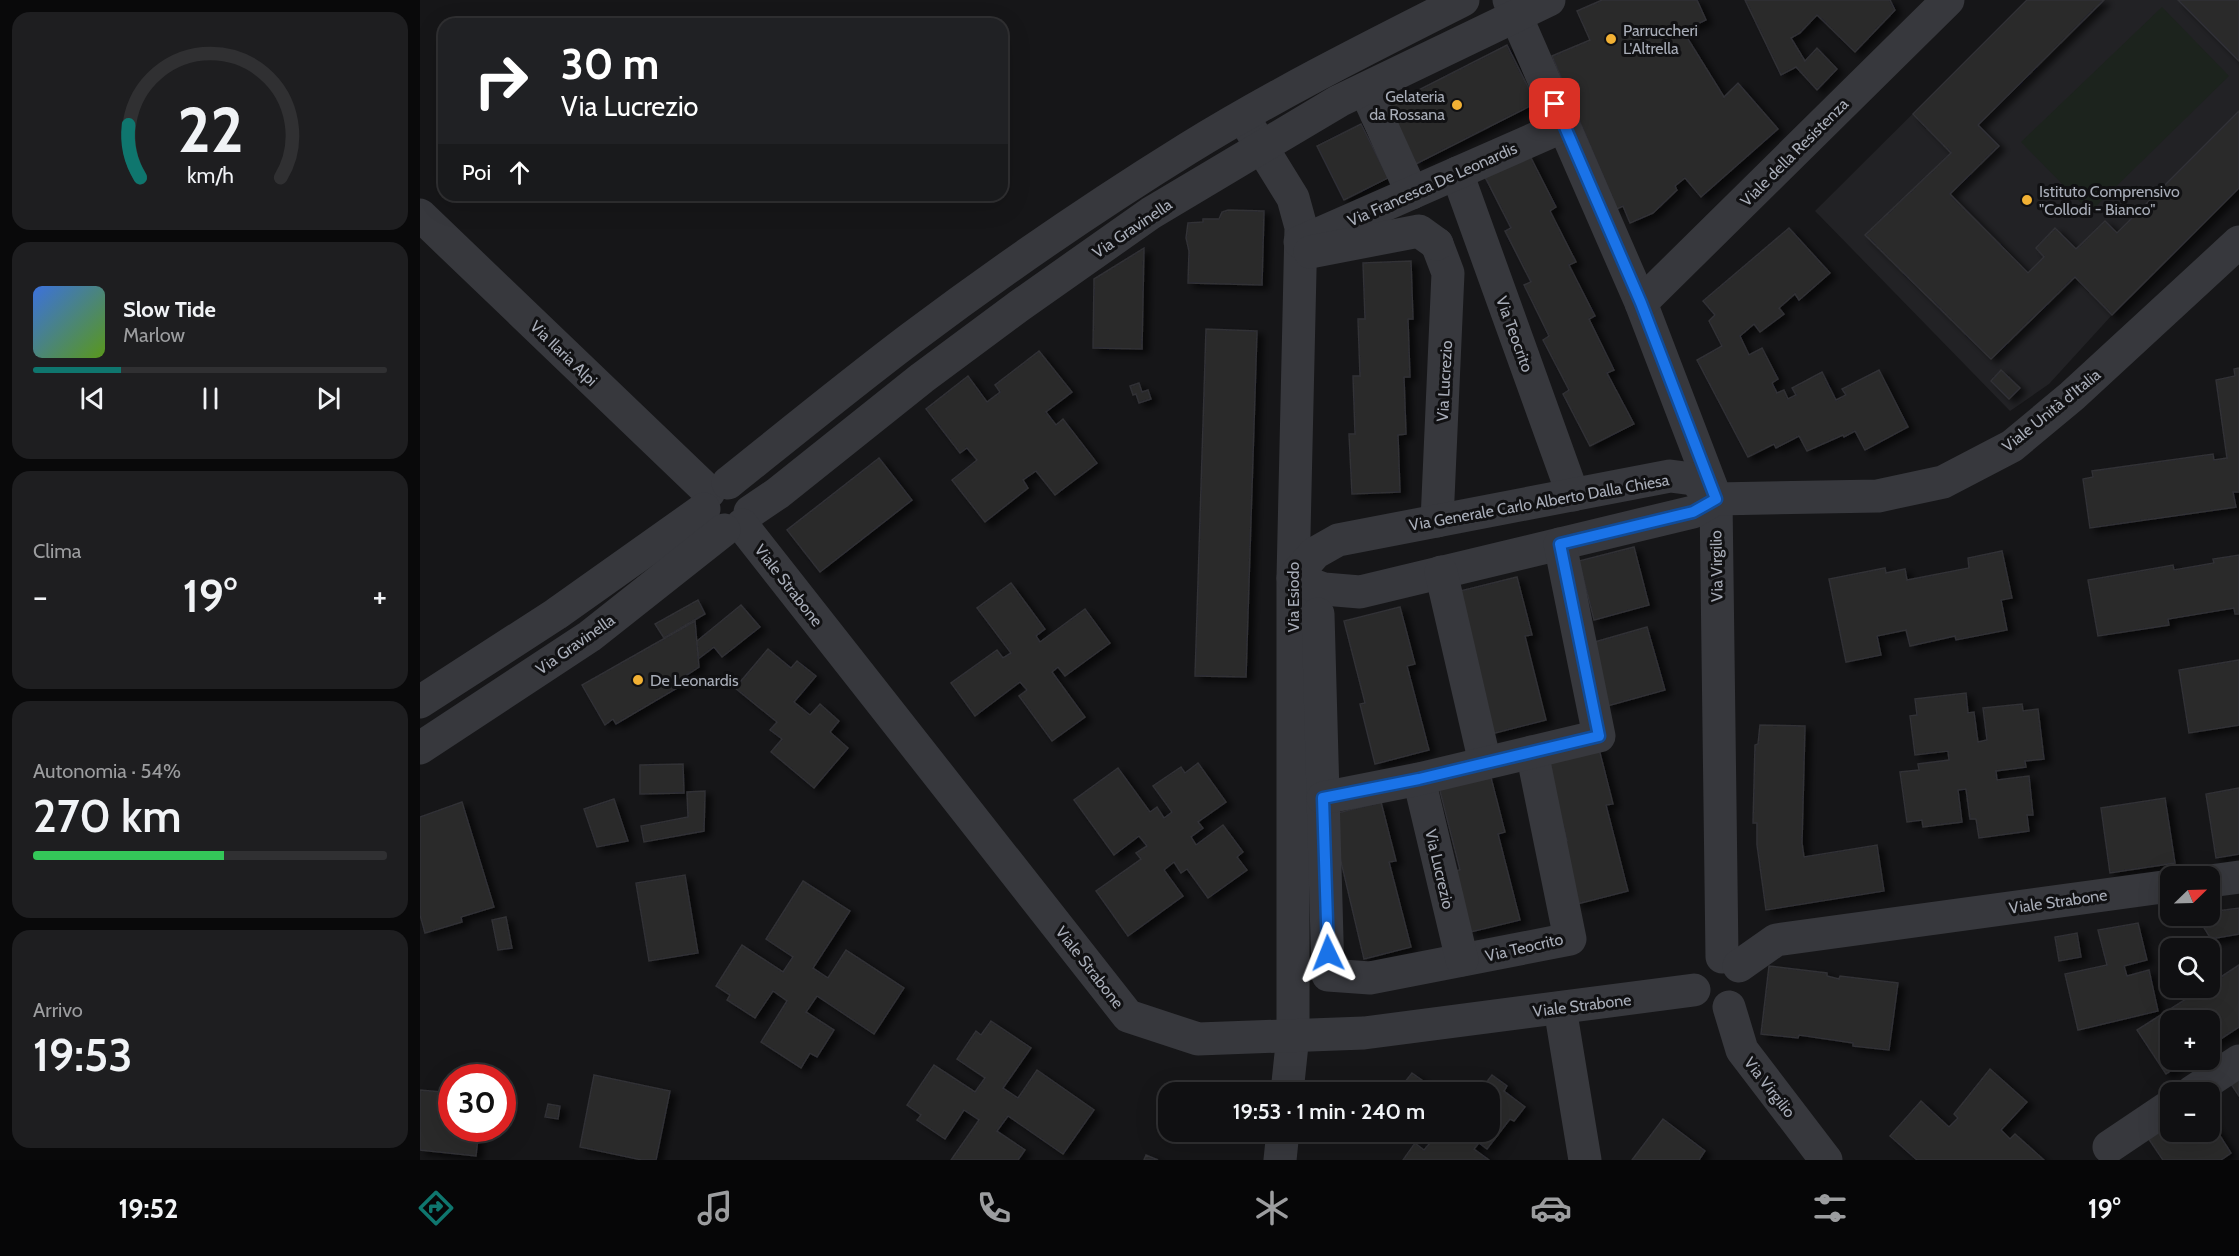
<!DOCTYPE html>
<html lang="it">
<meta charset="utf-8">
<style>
body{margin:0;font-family:Cabin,sans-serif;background:#1e1e20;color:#f1f3f6;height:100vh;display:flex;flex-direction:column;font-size:22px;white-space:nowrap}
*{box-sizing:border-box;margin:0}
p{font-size:20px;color:#9c9d9f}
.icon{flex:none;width:33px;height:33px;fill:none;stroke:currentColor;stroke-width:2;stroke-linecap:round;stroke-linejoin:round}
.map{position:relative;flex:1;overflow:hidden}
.sheet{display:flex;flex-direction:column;gap:12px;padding:12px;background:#09090a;width:420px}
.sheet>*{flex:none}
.guide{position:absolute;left:18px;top:18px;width:570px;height:183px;border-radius:18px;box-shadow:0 6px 24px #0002,0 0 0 2px #303032;background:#202124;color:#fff;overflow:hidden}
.needle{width:39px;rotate:67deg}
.fabs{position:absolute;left:1740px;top:866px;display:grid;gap:12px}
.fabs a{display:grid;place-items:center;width:60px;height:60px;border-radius:12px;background:#101012;box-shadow:0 6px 24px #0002,0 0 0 2px #303032;font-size:30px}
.speed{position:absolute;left:18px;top:1064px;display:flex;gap:12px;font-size:30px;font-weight:700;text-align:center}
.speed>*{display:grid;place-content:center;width:78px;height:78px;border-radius:50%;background:#101012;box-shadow:0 6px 24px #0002,0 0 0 2px #303032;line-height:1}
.speed .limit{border:9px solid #d22;background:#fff;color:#111}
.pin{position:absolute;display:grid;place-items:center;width:51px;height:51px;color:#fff;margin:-26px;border-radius:12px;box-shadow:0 3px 9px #0006}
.me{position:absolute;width:66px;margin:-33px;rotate:358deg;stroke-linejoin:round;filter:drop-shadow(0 0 4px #0008)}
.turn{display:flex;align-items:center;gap:21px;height:126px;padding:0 24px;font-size:27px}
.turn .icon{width:78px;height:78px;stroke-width:2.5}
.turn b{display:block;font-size:42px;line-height:51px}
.then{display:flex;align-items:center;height:57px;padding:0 24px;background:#0003;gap:12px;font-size:22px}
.big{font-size:45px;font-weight:600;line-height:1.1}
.sheet .widget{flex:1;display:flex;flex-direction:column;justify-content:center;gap:9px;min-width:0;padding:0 21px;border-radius:18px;background:#1e1e20}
.sheet .dial{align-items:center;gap:0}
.dial svg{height:156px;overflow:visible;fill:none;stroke:#303032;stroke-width:7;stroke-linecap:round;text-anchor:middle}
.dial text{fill:#f1f3f6;stroke:none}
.song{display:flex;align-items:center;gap:18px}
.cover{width:72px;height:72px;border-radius:9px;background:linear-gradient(135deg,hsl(220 70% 55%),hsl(90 70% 35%))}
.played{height:6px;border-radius:3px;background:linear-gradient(90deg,#0f766e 25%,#303032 25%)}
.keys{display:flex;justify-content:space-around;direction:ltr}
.heat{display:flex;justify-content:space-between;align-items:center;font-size:33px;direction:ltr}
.charge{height:9px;border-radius:4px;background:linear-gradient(90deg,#34c759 54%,#303032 0)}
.trip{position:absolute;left:738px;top:1082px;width:342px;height:60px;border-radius:18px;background:#101012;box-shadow:0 6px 24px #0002,0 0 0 2px #303032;font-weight:600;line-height:60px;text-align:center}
.dock{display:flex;height:96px;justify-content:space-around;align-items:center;background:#060607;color:#9c9d9f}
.dock .icon{width:42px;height:42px}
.dock .current{color:#0f766e}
.dock b{font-size:27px;color:#f1f3f6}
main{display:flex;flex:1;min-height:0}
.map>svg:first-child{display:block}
.built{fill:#222225}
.green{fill:#1c231d}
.building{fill:#29292c;stroke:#303034;stroke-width:1.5;filter:url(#shadow)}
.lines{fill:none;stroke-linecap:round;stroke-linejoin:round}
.street{stroke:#37383d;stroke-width:33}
.route-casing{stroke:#114b97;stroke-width:15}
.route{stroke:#1a73e8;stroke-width:10}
.poi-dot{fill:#f2b134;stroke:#111113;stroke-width:2}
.labels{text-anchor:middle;stroke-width:6;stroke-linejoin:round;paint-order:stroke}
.poi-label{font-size:16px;fill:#a8adb8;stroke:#111113;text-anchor:start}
.street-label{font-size:16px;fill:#a8adb8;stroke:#111113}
</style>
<main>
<section class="sheet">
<div class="widget dial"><svg viewBox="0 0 100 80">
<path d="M14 69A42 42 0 1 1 86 69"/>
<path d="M14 69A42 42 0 0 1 8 42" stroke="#0f766e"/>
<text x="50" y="56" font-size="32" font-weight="700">22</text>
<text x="50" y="72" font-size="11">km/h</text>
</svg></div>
<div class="widget">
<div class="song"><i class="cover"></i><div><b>Slow Tide</b><p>Marlow</p></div></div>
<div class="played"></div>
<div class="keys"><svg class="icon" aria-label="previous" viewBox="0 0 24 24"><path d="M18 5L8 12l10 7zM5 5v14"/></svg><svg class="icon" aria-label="pause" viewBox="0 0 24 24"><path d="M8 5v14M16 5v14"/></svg><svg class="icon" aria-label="next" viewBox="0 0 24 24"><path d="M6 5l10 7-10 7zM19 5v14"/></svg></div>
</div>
<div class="widget"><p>Clima</p>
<div class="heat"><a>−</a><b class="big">19°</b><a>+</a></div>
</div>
<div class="widget"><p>Autonomia · 54%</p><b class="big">270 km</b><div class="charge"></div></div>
<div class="widget"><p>Arrivo</p><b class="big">19:53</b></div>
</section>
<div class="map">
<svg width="1819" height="1160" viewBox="0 0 1819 1160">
<defs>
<filter id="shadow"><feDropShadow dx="6" dy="4" stdDeviation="3" flood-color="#0009"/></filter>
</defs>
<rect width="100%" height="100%" fill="#161618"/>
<path class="built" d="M1607,0H1819V188L1692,315L1629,384L1590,411L1395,211Z"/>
<path class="green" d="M1742,7L1809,76L1670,212L1601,142Z"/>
<g class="building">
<path d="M1182,0H1277L1286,20L1263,31L1304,97L1318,83L1358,129L1281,197L1265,178L1255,186L1257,190L1233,213L1210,223L1203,206L1197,209L1132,56L1170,40L1157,11Z"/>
<path d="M1325,0H1470L1475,10L1435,52L1397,15L1380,33L1371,38L1385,61L1397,48L1417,69L1397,90L1376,67L1361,75Z"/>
<path d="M1607,0H1684L1558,125L1579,146L1530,194L1608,273L1624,257L1616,248L1635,228L1656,249L1685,221L1697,233L1819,111V188L1692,315L1655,277L1571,359L1445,235L1531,153L1493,114Z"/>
<path d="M1758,0H1819V61Z"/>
<path d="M1087,45L1116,103L996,164L967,106Z"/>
<path d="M941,124L968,178L924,200L897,146Z"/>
<path d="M1109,154L1136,207L1130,211L1156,262L1149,265L1175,316L1169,319L1194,370L1187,373L1214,424L1170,446L1143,394L1149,390L1123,340L1129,336L1104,285L1111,282L1085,231L1091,228L1065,177Z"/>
<path d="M808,210L844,211L842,285L768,283L769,251L766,238L768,223L783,222V219H799L802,212Z"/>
<path d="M1369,228L1410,273L1379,300L1375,294L1359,308L1364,314L1340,332L1334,324L1320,336L1329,355L1342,348L1358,379L1352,383L1357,393L1364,390L1368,399L1376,395L1372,388L1402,372L1416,400L1426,395L1422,389L1459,370L1488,427L1445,450L1435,431L1424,437L1423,435L1387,451L1379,436L1356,448L1354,444L1328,457L1277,360L1302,346L1289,321L1295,315L1283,301Z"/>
<path d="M724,248L722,349L673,348L674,279Z"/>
<path d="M991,261L993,319H988L990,377H984L986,434L978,435L980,492L932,494L929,434H935L933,376H940L938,319H945L943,263Z"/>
<path d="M786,329L837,331L826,677L775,676Z"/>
<path d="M619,351L652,392L626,412L636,425L643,419L677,463L635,495L616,471L603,480L608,488L565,522L532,480L557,460L547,448L540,453L506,409L548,376L567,402L580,392L575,385Z"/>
<path d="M1819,368V492H1813L1816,507L1670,528L1663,479L1673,477L1672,471L1793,454L1794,460L1807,458L1796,380L1815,376L1814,369Z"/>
<path d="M1581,370L1600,388L1589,399L1571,381Z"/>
<path d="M719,383L722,392L728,390L731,399L719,403L716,394L713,395L710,386Z"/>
<path d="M459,458L492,500L400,572L367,530Z"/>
<path d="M1214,547L1229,605L1174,620L1159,561Z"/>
<path d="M1582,551L1592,598L1581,600L1587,630L1536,640L1535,636L1490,646L1486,630L1457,636L1461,655L1426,662L1409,579L1465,568L1466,573L1485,569L1487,580L1549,568L1548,558Z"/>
<path d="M1819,555V614H1815L1814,608L1748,619L1749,625L1678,636L1668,580L1753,565L1754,570L1794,563L1793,559Z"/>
<path d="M1097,577L1112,635L1105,636L1126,720L1071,734L1040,591Z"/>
<path d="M591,583L625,629L616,636L620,642L665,609L690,643L645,676L638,667L632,672L665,717L632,741L599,696L607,690L600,682L555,716L531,683L577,650L583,658L591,653L557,608Z"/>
<path d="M278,600L285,614L244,638L235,624Z"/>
<path d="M321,605L340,627L302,657L294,647L278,659L277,641Z"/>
<path d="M980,607L995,664L987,666L1009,750L955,764L940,704L945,703L924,621Z"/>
<path d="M275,621L279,667L261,679L264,684L196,724L193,719L185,725L162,685Z"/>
<path d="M1227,627L1245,690L1187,706L1171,643Z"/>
<path d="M348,649L371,668L377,661L396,676L374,702L390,715L400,704L419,721L410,732L428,748L394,788L351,752L362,739L350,730L357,722L315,688Z"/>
<path d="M1819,660V725L1769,733L1759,670Z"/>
<path d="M1546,693L1548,713L1554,712L1558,742L1567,740L1563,708L1602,704L1603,711L1618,709L1624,759L1605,761L1606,767L1576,771L1577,780L1609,776L1613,815H1607L1609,831L1559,838L1556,819H1550L1546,789L1538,790L1542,822L1503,827L1502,820L1487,822L1480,772L1499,770L1498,764L1529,760L1528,751L1495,755L1490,716L1497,715L1495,699Z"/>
<path d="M1340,725L1385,726L1382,843L1384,857L1457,845L1464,891L1346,910L1337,845V823H1333L1335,745L1338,744Z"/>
<path d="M1178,745L1193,804L1186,805L1208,891L1157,904L1142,843L1147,841L1126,758Z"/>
<path d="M778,763L806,802L778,822L783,828L771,837L776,845L803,825L823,852L817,857L827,870L788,898L767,869L761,873L754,862L744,870L763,896L708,936L676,891L721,859L716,853L727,846L719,836L694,855L654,800L698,768L730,812L737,807L744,818L752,812L733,786L761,767L765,773Z"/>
<path d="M263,764L264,793L220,794V765Z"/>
<path d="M1070,774L1085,832L1078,834L1100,920L1050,932L1034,871L1040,870L1019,787Z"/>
<path d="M1819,788V854L1796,858L1786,794Z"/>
<path d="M285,791L284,831L224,842L221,826L268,817L267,792Z"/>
<path d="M1745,798L1755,863L1690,873L1681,808Z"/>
<path d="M194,799L208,841L177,847L164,809Z"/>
<path d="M42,802L74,907L41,917L42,922L5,933L0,915V817Z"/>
<path d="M961,802L976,861L969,862L991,947L944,959L910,815Z"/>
<path d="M265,875L278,953L229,961L216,883Z"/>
<path d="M383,881L430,911L393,968L408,978L426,950L484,988L454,1034L397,996L386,1012L414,1030L397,1057L390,1053L381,1068L341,1042L367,1001L353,991L335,1018L307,1000L310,995L296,986L322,945L363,972L373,957L346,939Z"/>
<path d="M1819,908V934L1791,939L1776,915H1790V912Z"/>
<path d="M86,917L92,948L78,950L72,920Z"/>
<path d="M1718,923L1727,960L1704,966L1707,976L1729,970L1738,1011L1658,1030L1645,974L1687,965L1678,930Z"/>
<path d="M1657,933L1661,957L1639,961L1635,937Z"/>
<path d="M1819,965V1027L1790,1046V1020H1750V1059H1769L1746,1074L1717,1030L1785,987H1790V984Z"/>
<path d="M1349,966L1407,973V976L1419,979L1420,976L1478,983L1469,1050L1433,1046V1043L1379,1035L1378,1038L1341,1034Z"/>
<path d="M571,1021L611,1048L583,1088L598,1098L617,1070L674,1110L643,1154L588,1116L577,1131L605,1150L598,1160H531L559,1120L544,1110L525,1139L497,1120L501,1115L487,1105L514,1065L555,1092L565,1078L537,1059L556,1031L561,1035Z"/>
<path d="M1570,1069L1607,1102L1581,1130L1590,1139L1595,1134L1624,1160H1497L1470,1136L1501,1101L1529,1127L1538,1118L1534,1114Z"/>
<path d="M992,1073L1006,1083L1003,1088L1009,1092H977Z"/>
<path d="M174,1075L250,1091L236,1160H222L160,1147Z"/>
<path d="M1072,1075L1087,1086L1084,1091L1105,1107L1094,1121L1090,1119L1067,1149L1059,1143L1054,1149L1069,1160H983L995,1143L1004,1150L1010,1143L994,1131H1070V1092H1059Z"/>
<path d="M1819,1079V1096L1811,1084Z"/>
<path d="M0,1090L32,1093V1128H59L56,1156L0,1150Z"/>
<path d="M128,1104L140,1106L138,1119L125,1117Z"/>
<path d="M1243,1119L1285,1151L1279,1160H1212Z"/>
<path d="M1790,1120L1811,1153L1801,1160H1743L1728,1138L1750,1123V1131H1790Z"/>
<path d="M726,1155L738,1160H724Z"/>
</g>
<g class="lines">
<g class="street">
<path d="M1089,0L1221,303L1296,499L1302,957"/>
<path d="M945,89L992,193"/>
<path d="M823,117L873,198L881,227L873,578V1035L867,1092"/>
<path d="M1037,173L1153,495"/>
<path d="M0,215L289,492"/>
<path d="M880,242L1144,126"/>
<path d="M1017,244L1028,273L1017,521"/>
<path d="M890,252L999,231L1017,244"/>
<path d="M1221,303L1528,0"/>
<path d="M308,483C368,435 428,386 490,339C579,272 672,208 767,149C856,94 950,47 1043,0"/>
<path d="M1296,499L1273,479L1250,476L918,540L895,553L873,578L904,589L940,592L1273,512L1296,499L1458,496L1523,482L1592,446L1652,396L1819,242"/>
<path d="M330,512L358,493L502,378L599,306L731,213L919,101L1129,0"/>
<path d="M322,525L708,1016L778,1039L944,1033L1274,990"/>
<path d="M1021,572L1065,763"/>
<path d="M898,614L908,975L950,978L1150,939L1112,752"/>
<path d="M0,702L136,614L284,509"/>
<path d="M0,748L170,636L304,530"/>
<path d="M999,779L1042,960"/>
<path d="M903,798L999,779L1179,736L1140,544"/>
<path d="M1790,881L1819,877"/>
<path d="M1319,966L1356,940L1750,886"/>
<path d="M1309,1007L1322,1050L1406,1160"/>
<path d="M1140,1008L1165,1160"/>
<path d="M1772,1092L1819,1061"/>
<path d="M1689,1147L1750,1106"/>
<path d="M860,1160L863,1131"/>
</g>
</g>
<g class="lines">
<g class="route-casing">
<path id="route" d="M908,953L903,798L999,779L1179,736L1140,544L1273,512L1296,499L1221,303L1135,104"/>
</g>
<use href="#route" class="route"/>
</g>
<g class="poi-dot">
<circle cx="1191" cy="39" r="6"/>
<circle cx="1037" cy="105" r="6"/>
<circle cx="1607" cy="200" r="6"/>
<circle cx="218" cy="680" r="6"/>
</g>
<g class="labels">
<g class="poi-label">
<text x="1203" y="36">Parruccheri<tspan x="1203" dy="18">L'Altrella</tspan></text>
<text x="1025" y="102" text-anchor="end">Gelateria<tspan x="1025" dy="18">da Rossana</tspan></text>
<text x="1619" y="197">Istituto Comprensivo<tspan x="1619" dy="18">"Collodi - Bianco"</tspan></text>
<text x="230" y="686">De Leonardis</text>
</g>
<g class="street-label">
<text transform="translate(1374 152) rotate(-45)" y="6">Viale della Resistenza</text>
<text transform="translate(1012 184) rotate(-24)" y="6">Via Francesca De Leonardis</text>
<text transform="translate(712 228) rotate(-34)" y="6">Via Gravinella</text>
<text transform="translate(1095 334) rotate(70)" y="6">Via Teocrito</text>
<text transform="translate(144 353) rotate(44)" y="6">Via Ilaria Alpi</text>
<text transform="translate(1024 381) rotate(-87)" y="6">Via Lucrezio</text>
<text transform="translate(1631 410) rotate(-39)" y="6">Viale Unità d'Italia</text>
<text transform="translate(1119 502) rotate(-10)" y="6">Via Generale Carlo Alberto Dalla Chiesa</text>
<text transform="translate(1296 566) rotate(-91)" y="6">Via Virgilio</text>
<text transform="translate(369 585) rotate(52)" y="6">Viale Strabone</text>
<text transform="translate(873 597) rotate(-90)" y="6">Via Esiodo</text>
<text transform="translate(155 644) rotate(-35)" y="6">Via Gravinella</text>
<text transform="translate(1020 869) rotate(77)" y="6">Via Lucrezio</text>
<text transform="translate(1638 901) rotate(-8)" y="6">Viale Strabone</text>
<text transform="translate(1104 947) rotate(-13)" y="6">Via Teocrito</text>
<text transform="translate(670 967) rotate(52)" y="6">Viale Strabone</text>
<text transform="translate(1162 1005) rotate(-7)" y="6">Viale Strabone</text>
<text transform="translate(1350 1087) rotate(52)" y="6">Via Virgilio</text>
</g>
</g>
</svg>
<div class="fabs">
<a><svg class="needle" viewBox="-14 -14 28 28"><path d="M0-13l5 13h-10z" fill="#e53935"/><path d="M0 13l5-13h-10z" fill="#9c9d9f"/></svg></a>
<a><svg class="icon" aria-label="search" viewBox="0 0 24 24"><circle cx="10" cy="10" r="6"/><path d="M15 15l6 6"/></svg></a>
<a>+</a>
<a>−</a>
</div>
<div class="speed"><div class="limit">30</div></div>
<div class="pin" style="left:1135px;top:104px;background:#d93025"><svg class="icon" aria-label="arrive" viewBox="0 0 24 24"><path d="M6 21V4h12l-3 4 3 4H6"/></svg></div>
<svg class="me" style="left:908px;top:953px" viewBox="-20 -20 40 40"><path d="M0-17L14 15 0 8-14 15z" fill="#1a73e8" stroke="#fff" stroke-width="4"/></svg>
<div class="trip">19:53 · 1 min · 240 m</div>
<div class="guide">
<div class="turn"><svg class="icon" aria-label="right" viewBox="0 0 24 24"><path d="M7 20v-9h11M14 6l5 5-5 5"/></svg><div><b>30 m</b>Via Lucrezio</div></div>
<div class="then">Poi<svg class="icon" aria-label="ahead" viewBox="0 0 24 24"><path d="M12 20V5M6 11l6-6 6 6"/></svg></div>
</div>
</div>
</main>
<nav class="dock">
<b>19:52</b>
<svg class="icon current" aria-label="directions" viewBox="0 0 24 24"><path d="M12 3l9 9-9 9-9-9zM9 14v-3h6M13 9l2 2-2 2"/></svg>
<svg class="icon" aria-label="music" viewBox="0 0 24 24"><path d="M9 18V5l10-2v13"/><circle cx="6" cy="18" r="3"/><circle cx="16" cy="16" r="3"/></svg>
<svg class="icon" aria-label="phone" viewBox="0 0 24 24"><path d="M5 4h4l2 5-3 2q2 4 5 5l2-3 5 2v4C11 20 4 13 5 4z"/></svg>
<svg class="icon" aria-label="climate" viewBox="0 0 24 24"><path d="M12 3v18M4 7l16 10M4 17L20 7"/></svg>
<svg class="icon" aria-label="car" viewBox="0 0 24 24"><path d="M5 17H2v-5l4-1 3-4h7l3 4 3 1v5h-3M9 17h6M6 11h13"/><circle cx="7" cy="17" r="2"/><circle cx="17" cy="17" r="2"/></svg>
<svg class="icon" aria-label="filters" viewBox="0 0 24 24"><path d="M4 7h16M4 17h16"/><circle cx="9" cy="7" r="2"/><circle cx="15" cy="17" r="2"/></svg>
<b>19°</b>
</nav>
